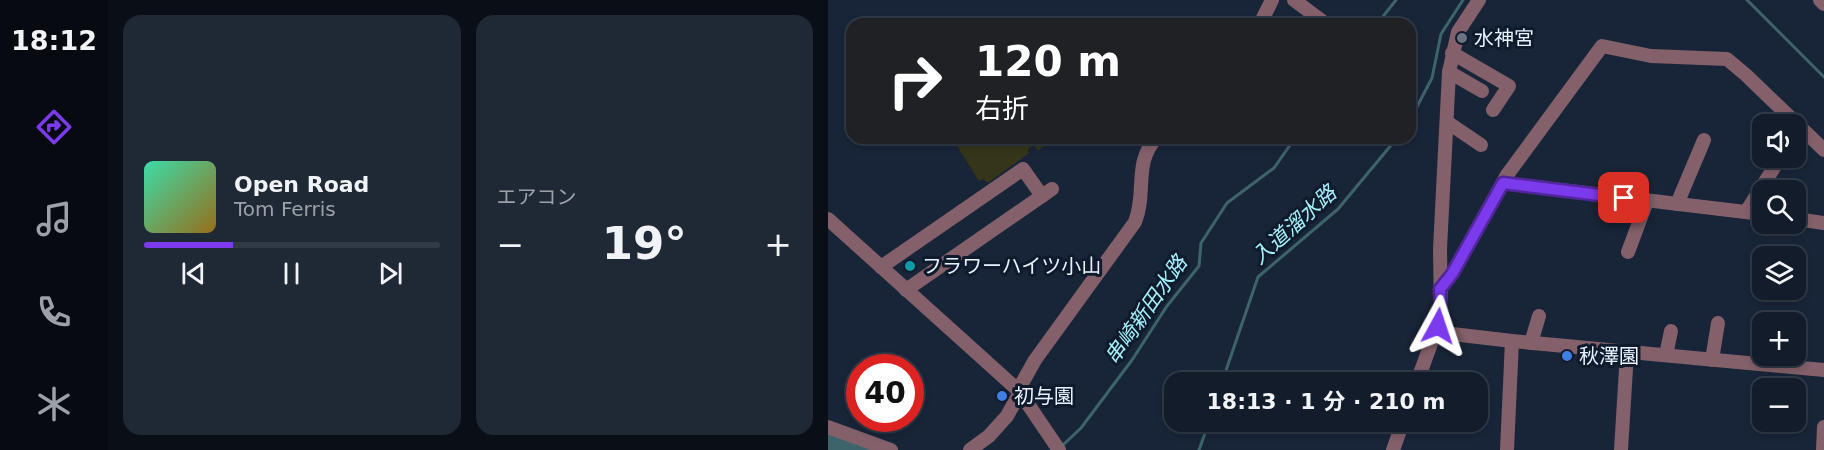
<!DOCTYPE html>
<html lang="ja">
<meta charset="utf-8">
<style>
body{margin:0;font-family:"DejaVu Sans","Noto Sans JP",sans-serif;background:#1f2936;color:#f1f3f6;height:100vh;display:flex;flex-direction:column;font-size:22px;white-space:nowrap}
*{box-sizing:border-box;margin:0}
p{font-size:20px;color:#9ca1a8}
.icon{flex:none;width:33px;height:33px;fill:none;stroke:currentColor;stroke-width:2;stroke-linecap:round;stroke-linejoin:round}
.map{position:relative;flex:1;overflow:hidden}
.panel{display:flex;flex-direction:column;gap:15px;padding:15px;background:#0a0f17;width:720px}
.panel>*{flex:none}
.banner{position:absolute;left:18px;top:18px;width:570px;height:126px;border-radius:18px;box-shadow:0 3px 9px #0003,0 0 0 2px #313a47;background:#202124;color:#fff;overflow:hidden}
.controls{position:absolute;left:924px;top:114px;display:grid;gap:12px}
.controls a{display:grid;place-items:center;width:54px;height:54px;border-radius:12px;background:#121c2a;box-shadow:0 3px 9px #0003,0 0 0 2px #313a47;font-size:30px}
.speed{position:absolute;left:18px;top:354px;display:flex;gap:12px;font-size:30px;font-weight:700;text-align:center}
.speed>*{display:grid;place-content:center;width:78px;height:78px;border-radius:50%;background:#121c2a;box-shadow:0 3px 9px #0003,0 0 0 2px #313a47;line-height:1}
.speed .limit{border:9px solid #d22;background:#fff;color:#111}
.pin{position:absolute;display:grid;place-items:center;width:51px;height:51px;color:#fff;margin:-26px;border-radius:12px;box-shadow:0 3px 9px #0006}
.me{position:absolute;width:66px;margin:-33px;rotate:5deg;stroke-linejoin:round;filter:drop-shadow(0 0 4px #0008)}
.turn{display:flex;align-items:center;gap:21px;height:126px;padding:0 30px;font-size:27px}
.turn .icon{width:78px;height:78px;stroke-width:2.5}
.turn b{display:block;font-size:42px;line-height:51px}
.big{font-size:45px;font-weight:700;line-height:1.1}
.panel .card{flex:1;display:flex;flex-direction:column;justify-content:center;gap:9px;min-width:0;padding:0 21px;border-radius:18px;background:#1f2936}
.song{display:flex;align-items:center;gap:18px}
.cover{width:72px;height:72px;border-radius:9px;background:linear-gradient(135deg,hsl(160 70% 55%),hsl(40 70% 35%))}
.played{height:6px;border-radius:3px;background:linear-gradient(90deg,#7c3aed 30%,#313a47 30%)}
.keys{display:flex;justify-content:space-around;direction:ltr}
.heat{display:flex;justify-content:space-between;align-items:center;font-size:33px;direction:ltr}
.panel .tiles{flex:1;display:grid;gap:15px;grid-template-columns:repeat(2,1fr)}
.trip{position:absolute;left:336px;top:372px;width:324px;height:60px;border-radius:18px;background:#121c2a;box-shadow:0 3px 9px #0003,0 0 0 2px #313a47;font-weight:700;line-height:60px;text-align:center}
main{display:flex;flex:1;min-height:0}
.tab-bar{display:flex;flex-direction:column;width:108px;justify-content:space-around;align-items:center;background:#070b11;color:#9ca1a8}
.tab-bar .icon{width:42px;height:42px}
.tab-bar .selected{color:#7c3aed}
.tab-bar b{font-size:27px;color:#f1f3f6}
.map>svg:first-child{display:block}
.grass{fill:#343519}
.water{fill:#3d646a}
.lines{fill:none;stroke-linecap:round;stroke-linejoin:round}
.stream{stroke:#3d646a;stroke-width:3}
.minor{stroke:#83606a;stroke-width:14}
.route-casing{stroke:#51269a;stroke-width:15}
.route{stroke:#7c3aed;stroke-width:10}
.worship-dot{fill:#6b7280;stroke:#0f1b2d;stroke-width:2}
.culture-dot{fill:#0f9aa8;stroke:#0f1b2d;stroke-width:2}
.shop-dot{fill:#3f7fe0;stroke:#0f1b2d;stroke-width:2}
.labels{text-anchor:middle;stroke-width:6;stroke-linejoin:round;paint-order:stroke}
.poi-label{font-size:20px;fill:#e8f1fe;stroke:#0f1b2d;text-anchor:start}
.water-label{font-size:21px;font-style:italic;fill:#a5f0fb;stroke:#0f1b2d}
</style>
<main>
<nav class="tab-bar">
<b>18:12</b>
<svg class="icon selected" aria-label="directions" viewBox="0 0 24 24"><path d="M12 3l9 9-9 9-9-9zM9 14v-3h6M13 9l2 2-2 2"/></svg>
<svg class="icon" aria-label="music" viewBox="0 0 24 24"><path d="M9 18V5l10-2v13"/><circle cx="6" cy="18" r="3"/><circle cx="16" cy="16" r="3"/></svg>
<svg class="icon" aria-label="phone" viewBox="0 0 24 24"><path d="M5 4h4l2 5-3 2q2 4 5 5l2-3 5 2v4C11 20 4 13 5 4z"/></svg>
<svg class="icon" aria-label="climate" viewBox="0 0 24 24"><path d="M12 3v18M4 7l16 10M4 17L20 7"/></svg>
</nav>
<section class="panel">
<div class="tiles">
<div class="card">
<div class="song"><i class="cover"></i><div><b>Open Road</b><p>Tom Ferris</p></div></div>
<div class="played"></div>
<div class="keys"><svg class="icon" aria-label="previous" viewBox="0 0 24 24"><path d="M18 5L8 12l10 7zM5 5v14"/></svg><svg class="icon" aria-label="pause" viewBox="0 0 24 24"><path d="M8 5v14M16 5v14"/></svg><svg class="icon" aria-label="next" viewBox="0 0 24 24"><path d="M6 5l10 7-10 7zM19 5v14"/></svg></div>
</div>
<div class="card"><p>エアコン</p>
<div class="heat"><a>−</a><b class="big">19°</b><a>+</a></div>
</div>
</div>
</section>
<div class="map">
<svg width="996" height="450" viewBox="0 0 996 450">
<rect width="100%" height="100%" fill="#182538"/>
<path class="grass" d="M124,138H226L210,151L206,145L200,149L201,153L160,183L155,179L151,181Z"/>
<path class="water" d="M0,432L47,450H0Z"/>
<g class="lines">
<g class="stream">
<path d="M919,0L996,77"/>
<path d="M549,24L568,0"/>
<path d="M582,120L604,78L613,34L635,0"/>
<path d="M394,382L430,277L510,209L569,138"/>
<path d="M235,445L253,428L304,360L339,306L371,266L373,243L399,203L446,168L467,138"/>
<path d="M371,450L381,422"/>
</g>
<g class="minor">
<path d="M466,0L498,24"/>
<path d="M992,0L996,4"/>
<path d="M432,24L444,0"/>
<path d="M624,53L681,86L665,110"/>
<path d="M621,72L654,91"/>
<path d="M619,122L653,145"/>
<path d="M675,183L934,214"/>
<path d="M849,204L876,140"/>
<path d="M918,212L952,158"/>
<path d="M0,219L191,391L231,450"/>
<path d="M968,219L996,223"/>
<path d="M800,252L819,201"/>
<path d="M53,267L195,169L214,196"/>
<path d="M612,289L624,274L679,175L774,46L823,56L899,59L918,75L996,150"/>
<path d="M78,290L224,189"/>
<path d="M607,332L684,341L996,370"/>
<path d="M703,343L711,316"/>
<path d="M838,355L843,331"/>
<path d="M884,360L890,323"/>
<path d="M589,382L613,316L612,249L621,72L630,32L651,0"/>
<path d="M0,427L63,450"/>
<path d="M142,450L161,436L179,416L189,398L193,385L207,360L307,222C319,192 305,164 328,138"/>
<path d="M565,450L575,422"/>
<path d="M679,450L684,341"/>
<path d="M793,450L799,352"/>
<path d="M995,450L996,427"/>
</g>
</g>
<g class="lines">
<g class="route-casing">
<path id="route" d="M610,326L613,316L612,289L624,274L675,183L796,198"/>
</g>
<use href="#route" class="route"/>
</g>
<circle class="worship-dot" cx="634" cy="38" r="6"/>
<circle class="culture-dot" cx="82" cy="266" r="6"/>
<g class="shop-dot">
<circle cx="739" cy="356" r="6"/>
<circle cx="174" cy="396" r="6"/>
</g>
<g class="labels">
<g class="poi-label">
<text x="646" y="45">水神宮</text>
<text x="94" y="273">フラワーハイツ小山</text>
<text x="751" y="363">秋澤園</text>
<text x="186" y="403">初与園</text>
</g>
<g class="water-label">
<text transform="translate(466 225) rotate(-42)" y="7">入道溜水路</text>
<text transform="translate(318 310) rotate(-55)" y="7">串崎新田水路</text>
</g>
</g>
</svg>
<div class="controls">
<a><svg class="icon" aria-label="sound" viewBox="0 0 24 24"><path d="M4 9h4l5-4v14l-5-4H4zM17 9q2 3 0 6"/></svg></a>
<a><svg class="icon" aria-label="search" viewBox="0 0 24 24"><circle cx="10" cy="10" r="6"/><path d="M15 15l6 6"/></svg></a>
<a><svg class="icon" aria-label="layers" viewBox="0 0 24 24"><path d="M12 4l9 5-9 5-9-5zM3 14l9 5 9-5"/></svg></a>
<a>+</a>
<a>−</a>
</div>
<div class="speed"><div class="limit">40</div></div>
<div class="pin" style="left:796px;top:198px;background:#d93025"><svg class="icon" aria-label="arrive" viewBox="0 0 24 24"><path d="M6 21V4h12l-3 4 3 4H6"/></svg></div>
<svg class="me" style="left:610px;top:326px" viewBox="-20 -20 40 40"><path d="M0-17L14 15 0 8-14 15z" fill="#7c3aed" stroke="#fff" stroke-width="4"/></svg>
<div class="trip">18:13 · 1 分 · 210 m</div>
<div class="banner">
<div class="turn"><svg class="icon" aria-label="right" viewBox="0 0 24 24"><path d="M7 20v-9h11M14 6l5 5-5 5"/></svg><div><b>120 m</b>右折</div></div>
</div>
</div>
</main>
